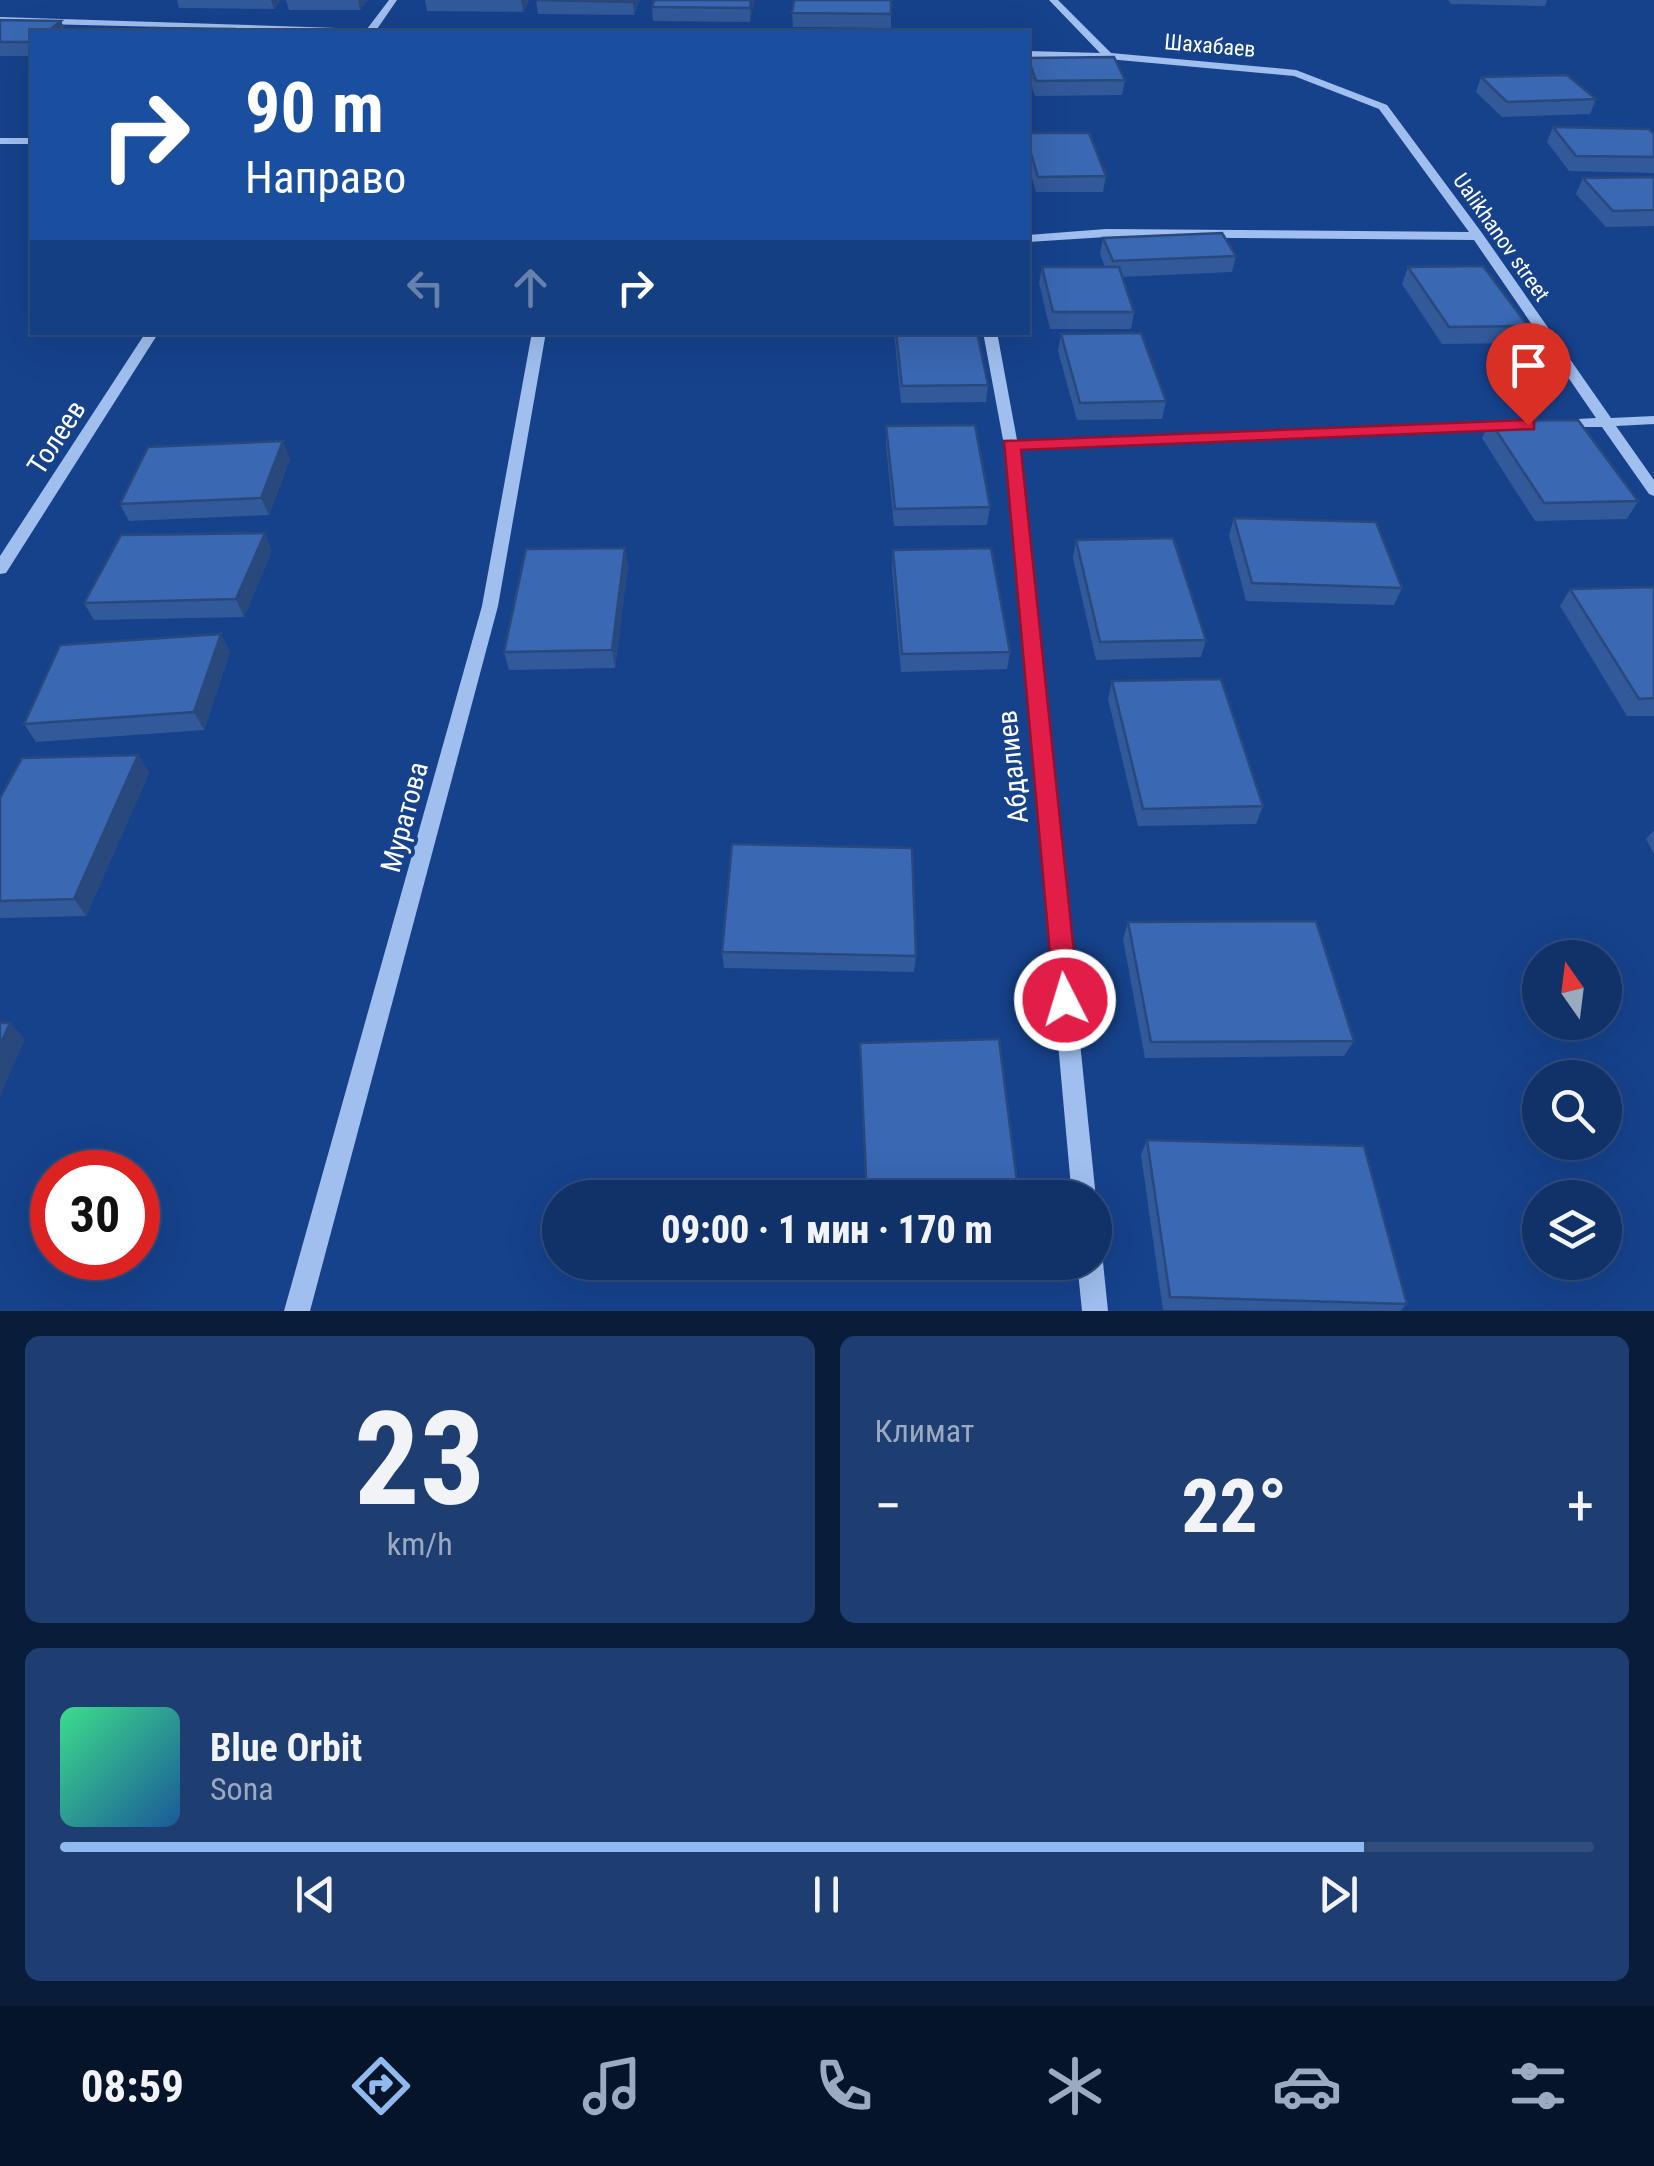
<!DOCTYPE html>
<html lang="ru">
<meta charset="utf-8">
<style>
body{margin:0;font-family:"Roboto Condensed",sans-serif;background:#1e3e71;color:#f1f3f6;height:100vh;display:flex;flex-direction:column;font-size:38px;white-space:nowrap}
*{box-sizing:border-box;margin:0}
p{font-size:32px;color:#9caac0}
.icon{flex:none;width:55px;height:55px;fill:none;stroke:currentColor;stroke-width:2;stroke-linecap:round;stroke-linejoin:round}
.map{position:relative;height:1311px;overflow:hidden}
.drawer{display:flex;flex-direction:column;gap:25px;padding:25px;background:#091c3a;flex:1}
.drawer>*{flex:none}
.guide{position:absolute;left:30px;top:30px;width:1000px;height:305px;border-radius:0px;box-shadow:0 10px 40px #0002,0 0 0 2px #304d7d;background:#1a4fa0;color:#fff;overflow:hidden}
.needle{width:65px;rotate:346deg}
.fabs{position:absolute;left:1522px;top:940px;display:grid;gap:20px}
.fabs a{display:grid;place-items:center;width:100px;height:100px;border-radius:50%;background:#103269;box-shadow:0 10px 40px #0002,0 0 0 2px #304d7d;font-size:50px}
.speed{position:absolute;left:30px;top:1150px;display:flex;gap:20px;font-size:50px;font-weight:700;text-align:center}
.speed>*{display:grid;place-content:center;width:130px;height:130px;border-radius:50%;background:#103269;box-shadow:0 10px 40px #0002,0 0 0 2px #304d7d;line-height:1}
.speed .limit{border:15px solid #d22;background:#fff;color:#111}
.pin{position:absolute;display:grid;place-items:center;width:85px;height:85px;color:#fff;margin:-102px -42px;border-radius:50% 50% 50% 0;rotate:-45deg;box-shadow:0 0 10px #0007}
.pin .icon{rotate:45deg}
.me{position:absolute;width:110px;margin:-55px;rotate:355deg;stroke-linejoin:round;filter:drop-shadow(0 0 8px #0008)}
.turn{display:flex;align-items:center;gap:35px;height:210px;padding:0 50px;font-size:45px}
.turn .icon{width:130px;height:130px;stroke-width:2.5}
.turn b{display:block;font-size:70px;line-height:85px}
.lanes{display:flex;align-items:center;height:95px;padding:0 50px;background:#0003;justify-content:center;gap:50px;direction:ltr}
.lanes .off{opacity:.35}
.big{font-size:75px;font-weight:800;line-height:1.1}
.drawer .card{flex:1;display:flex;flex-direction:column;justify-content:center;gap:15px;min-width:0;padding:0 35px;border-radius:15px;background:#1e3e71}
.drawer .dial{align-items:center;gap:0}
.dial b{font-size:130px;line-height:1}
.song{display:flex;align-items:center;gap:30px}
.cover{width:120px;height:120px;border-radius:15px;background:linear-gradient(135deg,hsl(150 70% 55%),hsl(210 70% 35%))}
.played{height:10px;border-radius:5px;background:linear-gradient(90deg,#90b9f0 85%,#304d7d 85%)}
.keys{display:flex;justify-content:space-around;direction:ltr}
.heat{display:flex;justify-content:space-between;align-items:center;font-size:55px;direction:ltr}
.drawer .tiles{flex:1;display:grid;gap:25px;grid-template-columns:1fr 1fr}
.card:last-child{grid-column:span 2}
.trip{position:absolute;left:542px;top:1180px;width:570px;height:100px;border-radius:50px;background:#103269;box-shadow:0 10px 40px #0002,0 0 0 2px #304d7d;font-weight:800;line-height:100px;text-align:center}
.tab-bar{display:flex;height:160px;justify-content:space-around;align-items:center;background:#06142a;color:#9caac0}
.tab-bar .icon{width:70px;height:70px}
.tab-bar .current{color:#90b9f0}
.tab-bar b{font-size:45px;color:#f1f3f6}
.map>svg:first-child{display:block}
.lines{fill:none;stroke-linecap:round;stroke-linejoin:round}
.minor{fill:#a0bfef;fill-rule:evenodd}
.wall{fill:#32599a}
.shaded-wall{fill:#29497d}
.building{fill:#3a68b3;stroke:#29497d;stroke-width:2.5}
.route{fill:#e11d48;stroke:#92132f;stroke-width:2.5}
.labels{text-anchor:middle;stroke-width:8;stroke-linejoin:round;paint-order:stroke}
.far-street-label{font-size:22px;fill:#fff;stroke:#16428c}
.street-label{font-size:28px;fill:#fff;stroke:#16428c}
</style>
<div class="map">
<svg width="1654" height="1311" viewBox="0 0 1654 1311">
<rect width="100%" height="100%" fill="#16428c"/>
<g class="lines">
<g class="minor">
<path d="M389,0H397L375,32L0,23V17L367,29Z"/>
<path d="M1049,0H1058L1111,53L1296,70L1387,105L1482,233L1611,418L1654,416V424L1616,426L1654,480V496L1649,494L1602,427H1555V421L1560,420L1596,418L1474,240L1106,237L1028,242V235L1106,229L1469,232L1379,109L1294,76L1108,59L1028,57V51L1100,53Z"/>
<rect x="0" y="138" width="32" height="6"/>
<path d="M146,332H159L6,573L0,574V556Z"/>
<path d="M532,332H546L498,606L310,1311H284L482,606Z"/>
<path d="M983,332H997L1017,440L1509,422L1516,426L1509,430L1019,449L1096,1198L1095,1201V1198H1072L1004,445Z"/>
<path d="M1095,1251L1099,1253L1103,1262L1108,1311H1082L1077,1262H1095Z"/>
</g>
</g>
<g class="wall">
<path d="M177,0H281L274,9L179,8Z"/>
<path d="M286,0H368L360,10H289Z"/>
<path d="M425,0H529L523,12L427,11Z"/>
<path d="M536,0H640L634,15L538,14Z"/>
<path d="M654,0H754L750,22L653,21L652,7Z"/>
<path d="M891,0V28L793,27L792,13Z"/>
<path d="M1448,0H1547L1545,6L1451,4Z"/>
<path d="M0,20L61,21L66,32H32V56H0Z"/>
<path d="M1028,58L1125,80L1122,95L1035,96L1028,75Z"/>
<path d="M1481,77L1596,99L1590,114L1502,117L1476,92Z"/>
<path d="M1553,127L1654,134V173L1569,171L1547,142Z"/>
<path d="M1028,133L1106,176L1103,192H1036L1028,164Z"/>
<path d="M1654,177V226L1606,227L1576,194L1583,178Z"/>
<path d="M1103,238L1236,256L1232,272L1122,277L1134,312L1131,329H1050L1039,283L1042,267H1105L1100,254Z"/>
<path d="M1408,267L1528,326L1521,343L1442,344L1402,284Z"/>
<path d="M894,332H977L988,385L986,402L901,403Z"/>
<path d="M1061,334L1166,401L1162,419L1077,420L1058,351Z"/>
<path d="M1490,421L1638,501L1627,519L1535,521L1482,438Z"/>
<path d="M886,426L990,507L987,525L894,526L886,444Z"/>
<path d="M290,459L269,515L129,521L120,504Z"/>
<path d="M1234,518L1402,588L1394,605L1246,601L1229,535Z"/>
<path d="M1076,540L1206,640L1201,657L1096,660L1073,558Z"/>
<path d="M893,550L1010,652L1007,669L901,672L892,568Z"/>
<path d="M272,551L244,617L94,620L84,603Z"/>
<path d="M628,565L615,668L509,670L504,652Z"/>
<path d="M1654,587V716H1627L1560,606L1570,589Z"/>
<path d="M230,651L204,730L36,742L24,724Z"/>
<path d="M1112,681L1263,806L1256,824L1138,826L1108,699Z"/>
<path d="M138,755L149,773L86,916L0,918V798Z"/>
<path d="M1654,830V854L1646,839Z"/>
<path d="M1128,922L1354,1041L1344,1056L1145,1058L1123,939Z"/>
<path d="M722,952L916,956L914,972L724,968Z"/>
<path d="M860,1043L1019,1198H866Z"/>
<path d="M1147,1140L1407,1304L1400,1311L1163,1310L1141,1155Z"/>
<path d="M869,1262H1022L1021,1264L869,1269Z"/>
</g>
<g class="shaded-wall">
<path d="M271,0H281L274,9Z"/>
<path d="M358,0H368L360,10Z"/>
<path d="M521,0H529L523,12Z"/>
<path d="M633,0H640L634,15L633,2Z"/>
<path d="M751,0H754L750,22V8Z"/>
<path d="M61,21L66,32H47Z"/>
<path d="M283,441L290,459L269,515L261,498Z"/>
<path d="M265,533L272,551L244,617L236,599Z"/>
<path d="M625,548L628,565L615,668L612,650Z"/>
<path d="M221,634L230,651L204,730L194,712Z"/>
<path d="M138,755L149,773L86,916L74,899Z"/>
<path d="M10,1023L25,1039L0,1096V1045Z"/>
</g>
<g class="building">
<path d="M536,0H633V2Z"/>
<path d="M654,0H751L750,8L652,7Z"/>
<path d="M794,0H891V14L792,13Z"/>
<path d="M0,20L61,21L47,32H32V42H0Z"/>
<path d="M152,28L233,29L230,32H147Z"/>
<path d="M239,30H322L320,32H237Z"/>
<path d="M1114,57L1125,80L1036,81L1028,58Z"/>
<path d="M1567,75L1596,99L1507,102L1481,77Z"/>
<path d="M1553,127L1649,129L1654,134V157L1576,156Z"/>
<path d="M1028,133H1089L1106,176L1038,177L1028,143Z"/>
<path d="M1654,177V210L1613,211L1583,178Z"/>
<path d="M1222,233L1236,256L1113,261L1103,238Z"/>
<path d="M1483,266L1528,326L1449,327L1408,267Z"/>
<path d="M1042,267H1119L1134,312H1053Z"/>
<path d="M896,332H977L988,385L902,386Z"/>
<path d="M1141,333L1166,401L1080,403L1061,334Z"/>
<path d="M1578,420L1638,501L1544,503L1490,421Z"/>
<path d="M975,425L990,507L895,509L886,426Z"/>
<path d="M283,441L261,498L120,504L148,447Z"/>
<path d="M1234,518L1376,522L1402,588L1252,583Z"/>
<path d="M265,533L236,599L84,603L121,535Z"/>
<path d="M1173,538L1206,640L1100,642L1076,540Z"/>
<path d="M625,548L612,650L504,652L526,549Z"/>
<path d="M991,548L1010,652L902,654L893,550Z"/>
<path d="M1654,587V698L1639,699L1570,589Z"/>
<path d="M221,634L194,712L24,724L60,645Z"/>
<path d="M1221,679L1263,806L1143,809L1112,681Z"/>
<path d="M138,755L74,899L0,901V798L22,758Z"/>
<path d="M732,844L912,848L916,956L722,952Z"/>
<path d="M1316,921L1354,1041L1151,1042L1128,922Z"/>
<path d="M0,1023H10L0,1045Z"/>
<path d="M999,1039L1019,1198H867L860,1043Z"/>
<path d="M1147,1140L1364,1146L1407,1304L1170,1297Z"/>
</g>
<path class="route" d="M1528,420L1534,421V429L1021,450L1079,1000L1075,1009L1065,1013L1055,1009L1004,441Z"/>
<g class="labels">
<g class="far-street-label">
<text transform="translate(1210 45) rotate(5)" y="8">Шахабаев</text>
<text transform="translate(1502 237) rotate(55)" y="8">Ualikhanov street</text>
</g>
<g class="street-label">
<text transform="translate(56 437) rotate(-57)" y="10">Толеев</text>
<text transform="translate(1012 767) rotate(-96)" y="10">Абдалиев</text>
<text transform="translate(404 817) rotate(-75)" y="10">Муратова</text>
</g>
</g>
</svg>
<div class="fabs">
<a><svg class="needle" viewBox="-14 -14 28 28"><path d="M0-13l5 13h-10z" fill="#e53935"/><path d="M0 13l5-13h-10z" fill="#9caac0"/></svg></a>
<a><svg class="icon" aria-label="search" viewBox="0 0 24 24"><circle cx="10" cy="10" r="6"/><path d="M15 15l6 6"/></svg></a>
<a><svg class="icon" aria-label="layers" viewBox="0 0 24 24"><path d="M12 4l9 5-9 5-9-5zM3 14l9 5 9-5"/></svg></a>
</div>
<div class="speed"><div class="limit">30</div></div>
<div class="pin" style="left:1528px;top:425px;background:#d93025"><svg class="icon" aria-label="arrive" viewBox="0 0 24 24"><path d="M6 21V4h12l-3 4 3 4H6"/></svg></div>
<svg class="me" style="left:1065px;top:1000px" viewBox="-20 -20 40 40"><circle r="17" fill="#e11d48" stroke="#fff" stroke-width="3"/><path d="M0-11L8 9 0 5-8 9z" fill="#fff"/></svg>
<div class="trip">09:00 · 1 мин · 170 m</div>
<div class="guide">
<div class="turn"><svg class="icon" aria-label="right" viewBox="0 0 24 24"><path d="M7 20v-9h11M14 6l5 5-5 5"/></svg><div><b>90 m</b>Направо</div></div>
<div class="lanes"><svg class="icon off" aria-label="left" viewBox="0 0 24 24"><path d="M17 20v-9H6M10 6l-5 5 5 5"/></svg><svg class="icon off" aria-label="ahead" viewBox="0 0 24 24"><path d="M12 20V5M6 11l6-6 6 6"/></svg><svg class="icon" aria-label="right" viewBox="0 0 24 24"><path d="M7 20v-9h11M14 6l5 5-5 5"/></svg></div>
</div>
</div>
<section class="drawer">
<div class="tiles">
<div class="card dial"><b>23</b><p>km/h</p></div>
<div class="card"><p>Климат</p>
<div class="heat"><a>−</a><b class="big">22°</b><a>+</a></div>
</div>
<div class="card">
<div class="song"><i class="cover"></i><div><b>Blue Orbit</b><p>Sona</p></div></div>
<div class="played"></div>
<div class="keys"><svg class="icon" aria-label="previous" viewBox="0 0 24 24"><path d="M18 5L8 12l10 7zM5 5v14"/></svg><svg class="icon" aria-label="pause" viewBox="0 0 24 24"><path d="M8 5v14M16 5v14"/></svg><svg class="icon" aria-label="next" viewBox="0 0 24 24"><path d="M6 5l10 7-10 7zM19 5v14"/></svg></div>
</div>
</div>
</section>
<nav class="tab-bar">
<b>08:59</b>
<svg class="icon current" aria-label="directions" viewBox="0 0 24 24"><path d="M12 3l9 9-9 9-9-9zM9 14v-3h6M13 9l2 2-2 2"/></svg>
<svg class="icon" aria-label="music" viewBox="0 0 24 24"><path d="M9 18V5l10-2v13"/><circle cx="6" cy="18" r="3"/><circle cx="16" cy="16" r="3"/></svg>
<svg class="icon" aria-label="phone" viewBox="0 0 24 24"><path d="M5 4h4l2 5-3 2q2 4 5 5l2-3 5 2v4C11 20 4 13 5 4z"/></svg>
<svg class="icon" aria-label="climate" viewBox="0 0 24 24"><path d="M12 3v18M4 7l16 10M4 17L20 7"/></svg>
<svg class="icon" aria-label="car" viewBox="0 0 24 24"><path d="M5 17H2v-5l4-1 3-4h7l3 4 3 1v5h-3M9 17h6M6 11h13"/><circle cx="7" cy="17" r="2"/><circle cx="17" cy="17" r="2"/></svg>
<svg class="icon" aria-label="filters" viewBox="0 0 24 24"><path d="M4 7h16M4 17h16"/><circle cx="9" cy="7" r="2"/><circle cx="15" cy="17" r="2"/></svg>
</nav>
